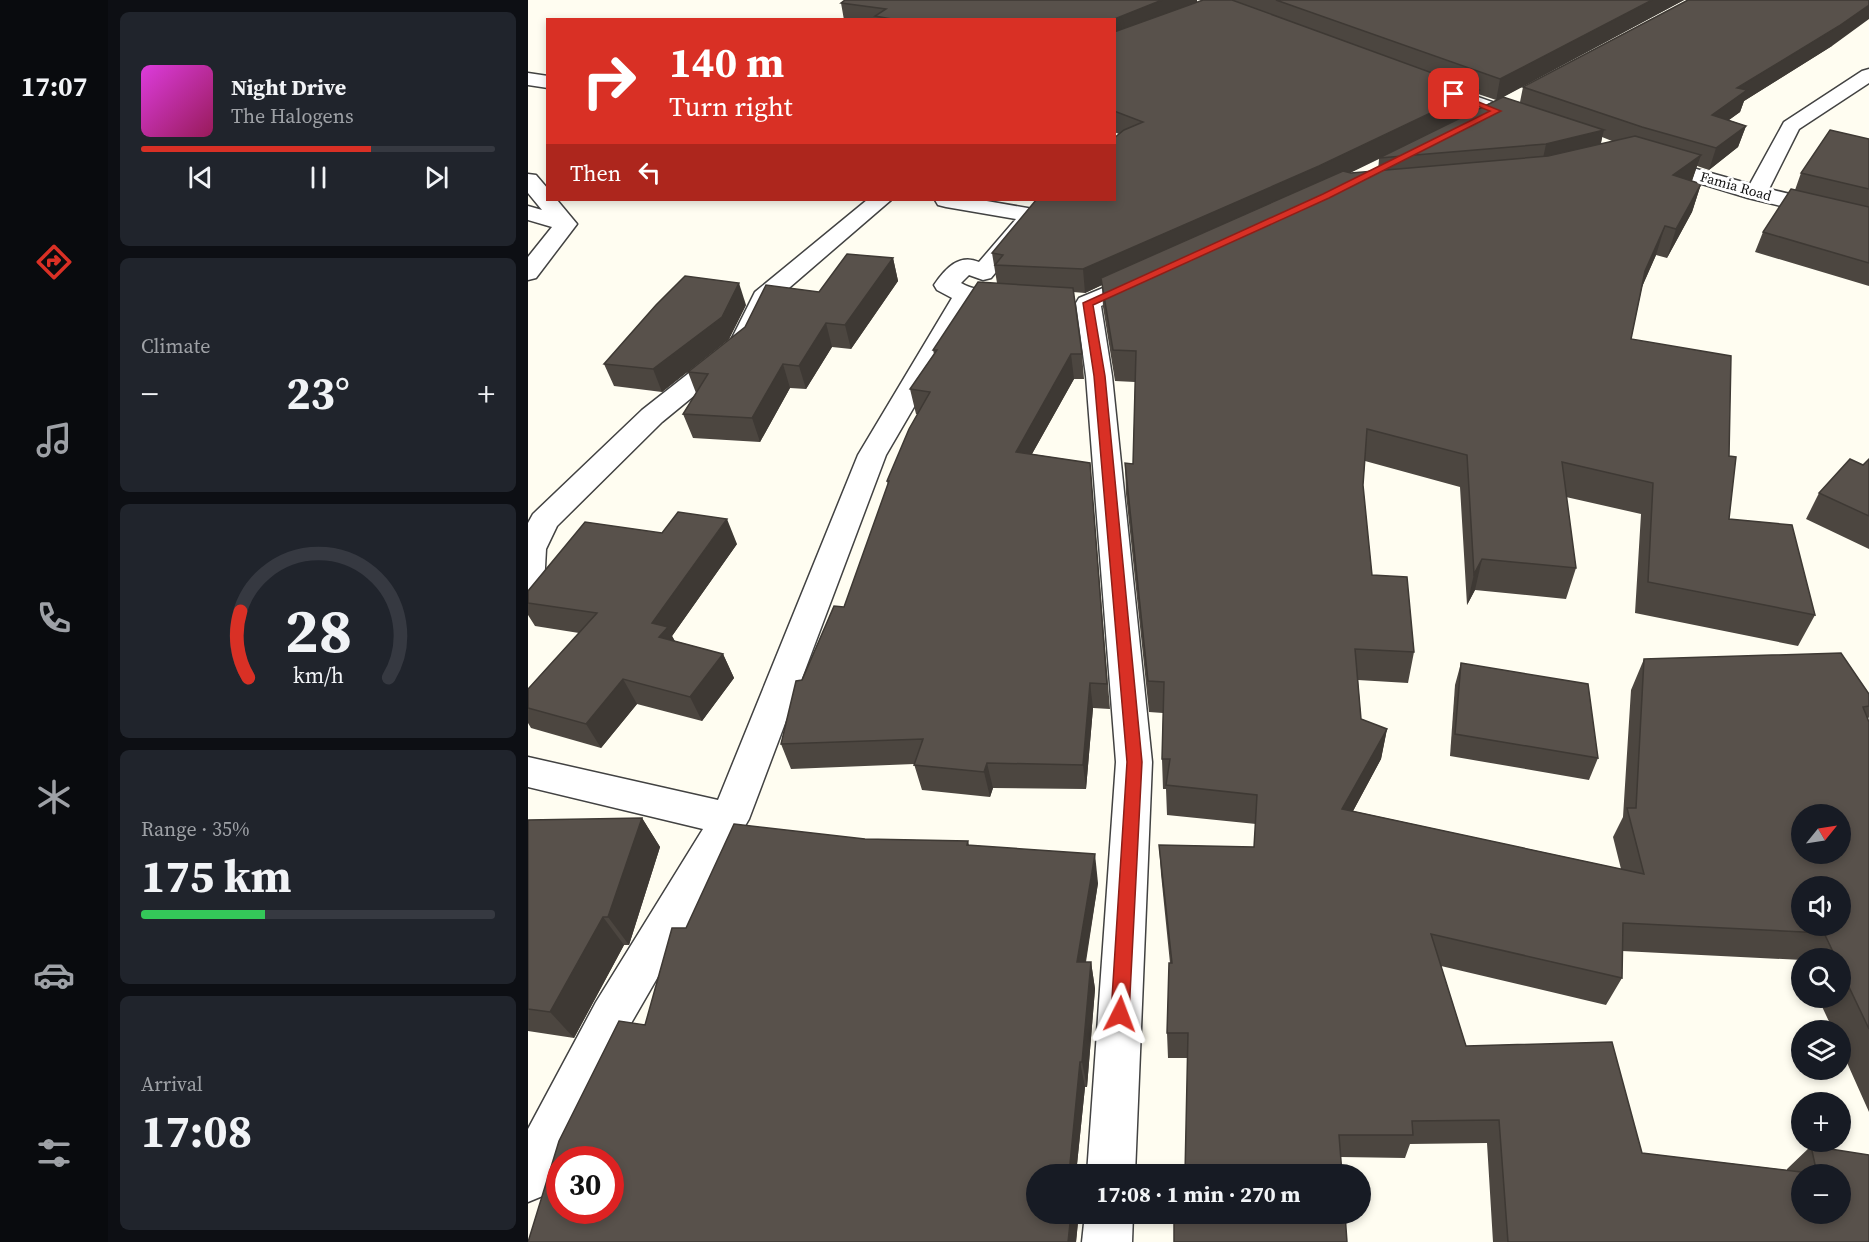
<!DOCTYPE html>
<meta charset="utf-8">
<style>
body{margin:0;font-family:"Source Serif 4",serif;background:#20242c;color:#f1f3f6;height:100vh;display:flex;flex-direction:column;font-size:22px;white-space:nowrap}
*{box-sizing:border-box;margin:0}
p{font-size:20px;color:#9ea1a6}
.icon{flex:none;width:33px;height:33px;fill:none;stroke:currentColor;stroke-width:2;stroke-linecap:round;stroke-linejoin:round}
.map{position:relative;flex:1;overflow:hidden}
.drawer{display:flex;flex-direction:column;gap:12px;padding:12px;background:#0d0f14;width:420px}
.drawer>*{flex:none}
.banner{position:absolute;left:18px;top:18px;width:570px;height:183px;border-radius:0px;box-shadow:0 3px 9px #0003;background:#d93025;color:#fff;overflow:hidden}
.needle{width:39px;rotate:60deg}
.fabs{position:absolute;left:1263px;top:804px;display:grid;gap:12px}
.fabs a{display:grid;place-items:center;width:60px;height:60px;border-radius:50%;background:#171b24;box-shadow:0 3px 9px #0003;font-size:30px}
.speed{position:absolute;left:18px;top:1146px;display:flex;gap:12px;font-size:30px;font-weight:700;text-align:center}
.speed>*{display:grid;place-content:center;width:78px;height:78px;border-radius:50%;background:#171b24;box-shadow:0 3px 9px #0003;line-height:1}
.speed .limit{border:9px solid #d22;background:#fff;color:#111}
.pin{position:absolute;display:grid;place-items:center;width:51px;height:51px;color:#fff;margin:-26px;border-radius:12px;box-shadow:0 3px 9px #0006}
.me{position:absolute;width:66px;margin:-33px;rotate:3deg;stroke-linejoin:round;filter:drop-shadow(0 0 4px #0008)}
.turn{display:flex;align-items:center;gap:21px;height:126px;padding:0 24px;font-size:27px}
.turn .icon{width:78px;height:78px;stroke-width:2.5}
.turn b{display:block;font-size:42px;line-height:51px}
.then{display:flex;align-items:center;height:57px;padding:0 24px;background:#0003;gap:12px;font-size:22px}
.big{font-size:45px;font-weight:700;line-height:1.1}
.drawer .widget{flex:1;display:flex;flex-direction:column;justify-content:center;gap:9px;min-width:0;padding:0 21px;border-radius:9px;background:#20242c}
.drawer .dial{align-items:center;gap:0}
.dial svg{height:156px;overflow:visible;fill:none;stroke:#363941;stroke-width:7;stroke-linecap:round;text-anchor:middle}
.dial text{fill:#f1f3f6;stroke:none}
.song{display:flex;align-items:center;gap:18px}
.cover{width:72px;height:72px;border-radius:9px;background:linear-gradient(135deg,hsl(300 70% 55%),hsl(330 70% 35%))}
.played{height:6px;border-radius:3px;background:linear-gradient(90deg,#d93025 65%,#363941 65%)}
.keys{display:flex;justify-content:space-around;direction:ltr}
.heat{display:flex;justify-content:space-between;align-items:center;font-size:33px;direction:ltr}
.charge{height:9px;border-radius:4px;background:linear-gradient(90deg,#34c759 35%,#363941 0)}
.trip{position:absolute;left:498px;top:1164px;width:345px;height:60px;border-radius:30px;background:#171b24;box-shadow:0 3px 9px #0003;font-weight:700;line-height:60px;text-align:center}
main{display:flex;flex:1;min-height:0}
.tab-bar{display:flex;flex-direction:column;width:108px;justify-content:space-around;align-items:center;background:#090b0e;color:#9ea1a6}
.tab-bar .icon{width:42px;height:42px}
.tab-bar .on{color:#d93025}
.tab-bar b{font-size:27px;color:#f1f3f6}
.map>svg:first-child{display:block}
.lines{fill:none;stroke-linecap:round;stroke-linejoin:round}
.minor-casing{stroke:#424242;stroke-width:3}
.minor{fill:#fff;fill-rule:evenodd}
.wall{fill:#4c4640;fill-rule:evenodd}
.shaded-wall{fill:#3e3934}
.building{fill:#58514b;stroke:#3e3934;stroke-width:1.5;fill-rule:evenodd}
.route{fill:#d93025;stroke:#8d1f18;stroke-width:1.5}
.labels{text-anchor:middle;stroke-width:6;stroke-linejoin:round;paint-order:stroke}
.far-street-label{font-size:14px;fill:#0f0f0f;stroke:#fff}
</style>
<main>
<nav class="tab-bar">
<b>17:07</b>
<svg class="icon on" aria-label="directions" viewBox="0 0 24 24"><path d="M12 3l9 9-9 9-9-9zM9 14v-3h6M13 9l2 2-2 2"/></svg>
<svg class="icon" aria-label="music" viewBox="0 0 24 24"><path d="M9 18V5l10-2v13"/><circle cx="6" cy="18" r="3"/><circle cx="16" cy="16" r="3"/></svg>
<svg class="icon" aria-label="phone" viewBox="0 0 24 24"><path d="M5 4h4l2 5-3 2q2 4 5 5l2-3 5 2v4C11 20 4 13 5 4z"/></svg>
<svg class="icon" aria-label="climate" viewBox="0 0 24 24"><path d="M12 3v18M4 7l16 10M4 17L20 7"/></svg>
<svg class="icon" aria-label="car" viewBox="0 0 24 24"><path d="M5 17H2v-5l4-1 3-4h7l3 4 3 1v5h-3M9 17h6M6 11h13"/><circle cx="7" cy="17" r="2"/><circle cx="17" cy="17" r="2"/></svg>
<svg class="icon" aria-label="filters" viewBox="0 0 24 24"><path d="M4 7h16M4 17h16"/><circle cx="9" cy="7" r="2"/><circle cx="15" cy="17" r="2"/></svg>
</nav>
<section class="drawer">
<div class="widget">
<div class="song"><i class="cover"></i><div><b>Night Drive</b><p>The Halogens</p></div></div>
<div class="played"></div>
<div class="keys"><svg class="icon" aria-label="previous" viewBox="0 0 24 24"><path d="M18 5L8 12l10 7zM5 5v14"/></svg><svg class="icon" aria-label="pause" viewBox="0 0 24 24"><path d="M8 5v14M16 5v14"/></svg><svg class="icon" aria-label="next" viewBox="0 0 24 24"><path d="M6 5l10 7-10 7zM19 5v14"/></svg></div>
</div>
<div class="widget"><p>Climate</p>
<div class="heat"><a>−</a><b class="big">23°</b><a>+</a></div>
</div>
<div class="widget dial"><svg viewBox="0 0 100 80">
<path d="M14 69A42 42 0 1 1 86 69"/>
<path d="M14 69A42 42 0 0 1 10 35" stroke="#d93025"/>
<text x="50" y="56" font-size="32" font-weight="700">28</text>
<text x="50" y="72" font-size="11">km/h</text>
</svg></div>
<div class="widget"><p>Range · 35%</p><b class="big">175 km</b><div class="charge"></div></div>
<div class="widget"><p>Arrival</p><b class="big">17:08</b></div>
</section>
<div class="map">
<svg width="1341" height="1242" viewBox="0 0 1341 1242">
<rect width="100%" height="100%" fill="#fffdf1"/>
<g class="lines">
<g class="minor-casing">
<g id="minor">
<path d="M1341,69V83L1271,129L1241,189L1341,213V227L1220,198L1115,166L1112,162L1115,158L1122,156L1222,184L1256,122L1334,71Z"/>
<path d="M0,73L20,76V88L0,85Z"/>
<path d="M907,82L1007,117L1010,121L1007,125H993L900,92L898,88L900,84Z"/>
<path d="M0,174L8,175L20,189V200H29L49,224L8,278L0,280V257L24,227L0,220V206L14,210L0,193Z"/>
<path d="M339,200H363L247,300L223,349L134,422L29,526L18,549L16,586L11,594L0,597V523L5,514L114,410L203,340L227,292Z"/>
<path d="M407,200H453L511,210L514,215L511,220L463,278L455,280L441,275L433,283C452,294 474,289 495,294L498,299L495,304L486,306L446,304L358,455L221,819L98,1032L35,1160H32V1166L17,1195L0,1202V1129L68,1002L175,829L0,787V757L190,800L330,455L424,298L409,290L406,285C417,269 431,253 451,262L488,219L418,207L410,205Z"/>
<path d="M616,271L624,273L628,278L624,283L573,306L584,376L624,762L607,1174H559L588,762L558,376L548,303L551,298Z"/>
<path d="M557,1214H605L604,1242H554Z"/>
</g>
</g>
<use href="#minor" class="minor"/>
</g>
<g class="wall">
<path d="M317,0H669V2L675,0H1156L971,99L992,102L995,87L1304,46L1216,101L1212,112L1201,120L1218,126L1210,147L1181,170L1169,166L1164,181L1173,184L1164,212L1139,258L1128,255L1114,287L1103,339L1201,456V519L1287,615L1270,646L1107,613L1113,514L1038,497L1048,568L1038,599L947,590L939,605L932,487L837,461L835,485L844,575L886,652L880,683L830,680L833,719L859,729L853,759L825,811L1093,869L1085,837L1095,817L1103,690L1116,659L1341,694V717L1340,719L1341,722V1112L1312,1047V1030H1305L1290,998H1312V958H1274V960L1094,951V978L1078,1005L913,966L938,1046L1114,1153L1259,1170V1169L1283,1146L1341,1242H965L959,1143L882,1144L877,1158L813,1157L659,1058H640L639,1033L642,963L633,874L631,845L726,847L728,824L639,815L638,789H635L634,759L635,713L621,712L598,494L597,463L605,464L607,382L587,381L575,307L574,285L557,293L545,292L554,354L556,379H546L504,454L562,463L582,709L565,708L558,789L465,788L462,797L394,790L386,764L263,769L253,744L274,680L316,607L360,485L359,481L390,414H388L382,389L406,354L405,350L469,283L464,253L591,134L586,132V20H316L313,3ZM950,94L968,100L947,110ZM1074,137L1084,141L1073,144ZM851,159L850,171L822,173Z"/>
<path d="M1341,139V286L1227,252L1235,232L1267,190L1273,173Z"/>
<path d="M365,258L370,281L323,349L304,347L278,389L262,388L232,442L165,438L155,414L168,393L160,372L291,292Z"/>
<path d="M218,305L201,339L134,392L86,386L76,364Z"/>
<path d="M1341,459V549L1278,519L1291,493L1335,465Z"/>
<path d="M209,544L144,636L147,641L195,654L206,678L174,721L109,704L73,748L3,728L0,723V689L51,633L7,626L0,615V591Z"/>
<path d="M933,663L1070,758L1061,780L922,756L927,685Z"/>
<path d="M114,818L132,847L101,945H96L46,1038L0,1031V821Z"/>
<path d="M337,839L440,841L441,845L570,883L558,962H563L567,989L559,1087H557L548,1174H508L550,1222L548,1242H0L117,1025L158,928Z"/>
</g>
<g class="shaded-wall">
<path d="M634,0H669V7L586,38V20L584,19Z"/>
<path d="M1124,0H1156L968,101L972,79Z"/>
<path d="M1341,5V19L1304,46L1216,101L1212,112L1177,137L1184,115L1209,88Z"/>
<path d="M951,90L947,111L789,189L573,278L574,285L557,293L555,269Z"/>
<path d="M1218,126L1210,147L1181,170L1188,148Z"/>
<path d="M1076,130L1070,154L1013,168L1018,144Z"/>
<path d="M1173,155L1163,183L1145,175Z"/>
<path d="M1173,184L1164,212L1139,258L1148,229Z"/>
<path d="M1137,226L1128,255L1108,300L1117,271Z"/>
<path d="M365,258L370,281L323,349L317,325Z"/>
<path d="M211,283L218,305L201,339L134,392L125,369Z"/>
<path d="M298,323L304,347L278,389L271,366Z"/>
<path d="M543,354L546,379L491,477L488,452Z"/>
<path d="M255,364L262,388L232,442L224,418Z"/>
<path d="M199,519L209,544L144,636L152,652L143,662L124,623Z"/>
<path d="M954,559L947,590L939,605L946,574Z"/>
<path d="M195,654L206,678L174,721L162,697Z"/>
<path d="M95,679L109,704L73,748L58,724Z"/>
<path d="M562,683L565,708L558,789L555,765Z"/>
<path d="M859,729L853,759L810,839L814,809Z"/>
<path d="M459,763L465,788L462,797L456,772Z"/>
<path d="M114,818L132,847L101,945L80,917Z"/>
<path d="M567,854L570,883L553,989L549,962Z"/>
<path d="M75,917L96,945L46,1038L22,1012Z"/>
<path d="M563,962L567,989L559,1087L554,1062Z"/>
<path d="M552,1062L557,1087L548,1174H541Z"/>
<path d="M541,1214H548L550,1222L548,1242H540Z"/>
</g>
<g class="building">
<path d="M317,0H634L584,20H369L347,16L358,9L313,3Z"/>
<path d="M675,0H704L951,90L791,166L555,269L467,265L475,255L464,253L508,200H586V138L596,130L615,122L586,111V32Z"/>
<path d="M748,0H1124L972,79Z"/>
<path d="M1160,0H1341V5L1311,26L1209,88L1219,90L1184,115L1218,126L1188,148L1114,127L995,87Z"/>
<path d="M975,97L1076,130L1018,144L851,158Z"/>
<path d="M1302,130L1341,139V189L1273,173Z"/>
<path d="M1107,136L1173,155L1145,175L1173,184L1148,229L1137,226L1117,271L1103,339L1203,356L1201,456L1208,457L1201,519L1264,525L1287,615L1120,582L1125,483L1034,462L1048,568L954,559L946,574L939,455L839,429L835,485L844,575L879,577L886,652L827,649L833,719L859,729L814,809L1116,874L1099,808H1108L1116,659L1313,653L1341,694V706L1335,707L1341,722V1029L1312,968V958H1308L1296,933L1095,923L1094,978L903,934L938,1046L1084,1042L1114,1153L1289,1174L1283,1146L1341,1155V1242H980L971,1120L884,1121L885,1135H811L814,1174H657L660,1033H639L641,963H644L631,845L726,847L729,795L638,785L642,759H634L636,682L620,681L597,463L605,464L608,351L585,350L573,278L815,171L823,173L1020,156ZM1274,814H1312V854H1274ZM1274,886H1312V926H1274ZM1274,1174H1312V1214H1274Z"/>
<path d="M1263,189L1341,207V263L1235,232Z"/>
<path d="M319,254L365,258L317,325L298,323L271,366L255,364L224,418L155,414L180,374L160,372L217,327L238,285L291,292Z"/>
<path d="M157,276L211,283L194,317L125,369L76,364L128,305Z"/>
<path d="M450,282L545,288L554,354H543L488,452L562,463L579,684L562,683L555,765L459,763L456,772L386,765L395,739L253,744L268,681L274,680L306,606L316,607L361,481H359L381,429L402,392L382,389L409,350H405Z"/>
<path d="M1322,459L1335,465L1341,459V516L1291,493Z"/>
<path d="M150,512L199,519L124,623L140,627L131,637L195,654L162,697L95,679L58,724L0,708V689L69,613L0,603V591L57,522L134,533Z"/>
<path d="M933,663L1060,684L1070,758L927,734Z"/>
<path d="M114,818L80,917H75L22,1012L0,1009V820Z"/>
<path d="M206,824L337,839L440,841L439,845L567,854L549,962H563L554,1062H552L541,1174H508V1214H543L540,1242H0L31,1141L91,1021L117,1025L144,928H158ZM32,1160H82V1210H32Z"/>
<path d="M646,1214H817L819,1242H646Z"/>
</g>
<path class="route" d="M926,92L973,111L801,198L565,305L577,376L614,762L601,1014L598,1020L592,1023L586,1020L583,1014L599,762L566,376L555,303L795,194L962,111L923,96L922,94Z"/>
<g class="labels">
<g class="far-street-label">
<text transform="translate(1208 186) rotate(16)" y="5">Famia Road</text>
</g>
</g>
</svg>
<div class="fabs">
<a><svg class="needle" viewBox="-14 -14 28 28"><path d="M0-13l5 13h-10z" fill="#e53935"/><path d="M0 13l5-13h-10z" fill="#9ea1a6"/></svg></a>
<a><svg class="icon" aria-label="sound" viewBox="0 0 24 24"><path d="M4 9h4l5-4v14l-5-4H4zM17 9q2 3 0 6"/></svg></a>
<a><svg class="icon" aria-label="search" viewBox="0 0 24 24"><circle cx="10" cy="10" r="6"/><path d="M15 15l6 6"/></svg></a>
<a><svg class="icon" aria-label="layers" viewBox="0 0 24 24"><path d="M12 4l9 5-9 5-9-5zM3 14l9 5 9-5"/></svg></a>
<a>+</a>
<a>−</a>
</div>
<div class="speed"><div class="limit">30</div></div>
<div class="pin" style="left:926px;top:94px;background:#d93025"><svg class="icon" aria-label="arrive" viewBox="0 0 24 24"><path d="M6 21V4h12l-3 4 3 4H6"/></svg></div>
<svg class="me" style="left:592px;top:1014px" viewBox="-20 -20 40 40"><path d="M0-17L14 15 0 8-14 15z" fill="#d93025" stroke="#fff" stroke-width="4"/></svg>
<div class="trip">17:08 · 1 min · 270 m</div>
<div class="banner">
<div class="turn"><svg class="icon" aria-label="right" viewBox="0 0 24 24"><path d="M7 20v-9h11M14 6l5 5-5 5"/></svg><div><b>140 m</b>Turn right</div></div>
<div class="then">Then<svg class="icon" aria-label="left" viewBox="0 0 24 24"><path d="M17 20v-9H6M10 6l-5 5 5 5"/></svg></div>
</div>
</div>
</main>
